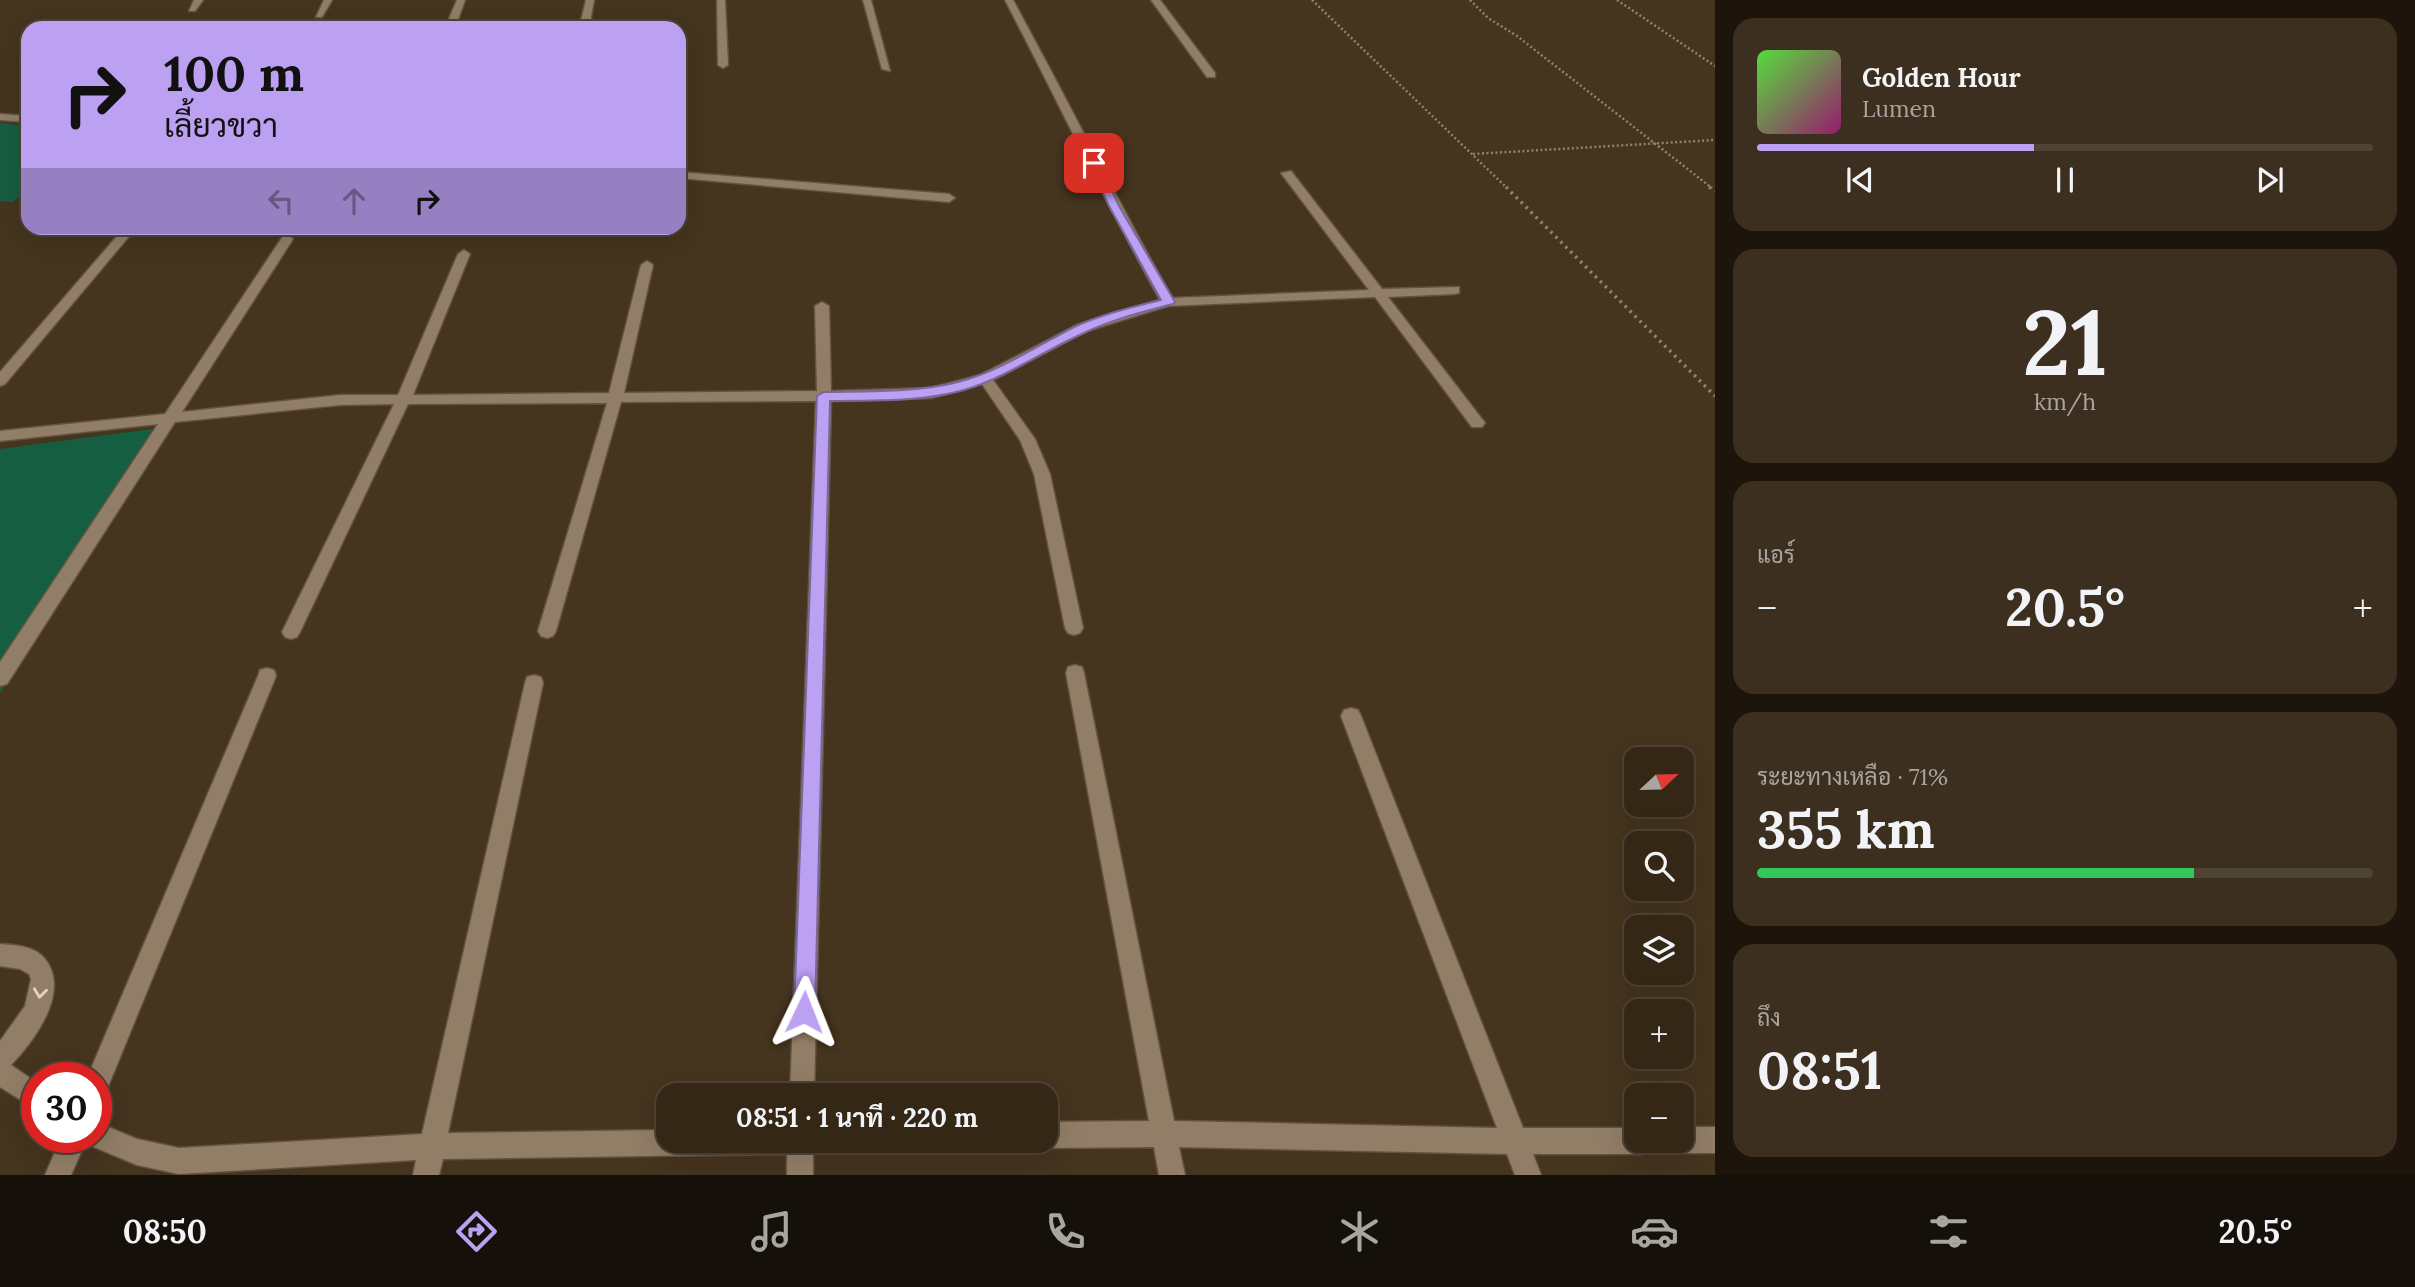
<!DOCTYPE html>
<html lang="th">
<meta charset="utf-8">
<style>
body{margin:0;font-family:Lora,Sarabun,serif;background:#3c2f1f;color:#f1f3f6;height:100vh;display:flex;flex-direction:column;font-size:26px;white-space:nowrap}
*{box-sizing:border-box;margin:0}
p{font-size:23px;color:#a9a5a1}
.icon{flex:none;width:38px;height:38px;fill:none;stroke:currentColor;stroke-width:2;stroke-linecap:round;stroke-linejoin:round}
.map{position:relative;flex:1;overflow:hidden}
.side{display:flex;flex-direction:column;gap:18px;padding:18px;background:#1d150c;width:700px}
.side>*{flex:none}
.banner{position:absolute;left:21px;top:21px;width:665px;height:214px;border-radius:21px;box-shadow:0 7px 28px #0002,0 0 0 2px #4e4435;background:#bca0f2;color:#111;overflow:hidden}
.needle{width:46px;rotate:68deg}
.fabs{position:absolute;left:1624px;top:747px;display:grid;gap:14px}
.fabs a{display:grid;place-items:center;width:70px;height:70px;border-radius:14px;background:#342716;box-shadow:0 7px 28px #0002,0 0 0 2px #4e4435;font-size:35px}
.speed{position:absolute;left:21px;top:1062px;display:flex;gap:14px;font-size:35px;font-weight:700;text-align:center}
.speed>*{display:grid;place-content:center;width:91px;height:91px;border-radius:50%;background:#342716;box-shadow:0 7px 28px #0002,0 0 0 2px #4e4435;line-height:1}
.speed .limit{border:10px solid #d22;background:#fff;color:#111}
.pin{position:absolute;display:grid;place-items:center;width:60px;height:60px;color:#fff;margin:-30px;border-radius:14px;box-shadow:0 4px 10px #0006}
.me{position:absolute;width:77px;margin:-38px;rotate:2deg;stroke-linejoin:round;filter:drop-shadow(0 0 5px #0008)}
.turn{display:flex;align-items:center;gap:24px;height:147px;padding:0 28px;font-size:32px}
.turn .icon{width:91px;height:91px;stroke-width:2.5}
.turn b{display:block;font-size:49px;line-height:60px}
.lanes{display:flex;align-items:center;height:66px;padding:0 28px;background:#0003;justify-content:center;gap:35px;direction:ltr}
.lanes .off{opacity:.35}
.big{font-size:52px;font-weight:700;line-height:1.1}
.side .widget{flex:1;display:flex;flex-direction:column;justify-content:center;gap:10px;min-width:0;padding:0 24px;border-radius:21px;background:#3c2f1f}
.side .dial{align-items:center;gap:0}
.dial b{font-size:91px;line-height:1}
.song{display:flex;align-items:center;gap:21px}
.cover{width:84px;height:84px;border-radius:10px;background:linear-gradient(135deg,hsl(110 70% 55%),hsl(320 70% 35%))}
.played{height:7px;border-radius:4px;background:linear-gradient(90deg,#bca0f2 45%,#4e4435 45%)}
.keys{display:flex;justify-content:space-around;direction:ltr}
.heat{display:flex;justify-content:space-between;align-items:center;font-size:38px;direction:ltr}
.charge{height:10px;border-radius:5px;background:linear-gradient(90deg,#34c759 71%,#4e4435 0)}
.trip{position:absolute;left:656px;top:1083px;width:402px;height:70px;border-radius:21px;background:#342716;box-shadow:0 7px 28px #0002,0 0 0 2px #4e4435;font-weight:700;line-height:70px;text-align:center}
.tab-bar{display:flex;height:112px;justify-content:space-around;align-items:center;background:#151009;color:#a9a5a1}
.tab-bar .icon{width:49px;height:49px}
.tab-bar .selected{color:#bca0f2}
.tab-bar b{font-size:32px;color:#f1f3f6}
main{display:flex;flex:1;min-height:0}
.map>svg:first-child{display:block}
.green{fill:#165e41}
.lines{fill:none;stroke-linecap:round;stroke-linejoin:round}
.minor-casing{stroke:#615340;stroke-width:3}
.path-far1{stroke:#918270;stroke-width:2.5;stroke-dasharray:2 2.5;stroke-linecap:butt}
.path{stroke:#918270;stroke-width:3.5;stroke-dasharray:2.5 4.5;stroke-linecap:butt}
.minor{fill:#927e67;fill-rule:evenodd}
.oneway{stroke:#e2d4c5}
.route{fill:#bca0f2;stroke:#7a689d;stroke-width:2}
</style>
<main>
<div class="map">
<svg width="1715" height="1175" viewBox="0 0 1715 1175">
<rect width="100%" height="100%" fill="#45341e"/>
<g class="green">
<path d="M0,123L28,126V189L13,202L0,201Z"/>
<path d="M174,426L0,693V449Z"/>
</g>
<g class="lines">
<g class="minor-casing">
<g id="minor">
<path d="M194,0H203L195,11H189Z"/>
<path d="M324,0H332L322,17H316Z"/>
<path d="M457,0H465L455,28H445Z"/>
<path d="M586,0H594L589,28H579Z"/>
<path d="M717,0H725L728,65L723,68L718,65Z"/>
<path d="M863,0H871L890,71L882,69Z"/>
<path d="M1005,0H1013C1067,99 1117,200 1172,298L1369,290L1281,173L1291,171L1382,289L1459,287V293L1454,294L1388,297L1485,423L1482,427H1472L1375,297L1168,306L1087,331L993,380L1035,439L1050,474L1083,628L1080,633L1074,635L1068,633L1065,628L1034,474L1020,440L982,384L931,398L831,401L814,1096H790L816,401L621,402L556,631L553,636L547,638L541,636L538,631L607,403L408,404L300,632L297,637L291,639L285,637L282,632L394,404L340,405L175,422L7,684L0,686V662L158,424L0,441V431L165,414L283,236L287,235L293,239L182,412L340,395H398L458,254L464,250L470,254L413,395L609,393L641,265L647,261L653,265L624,393L817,391L815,306L822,302L829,306L831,391L931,388L980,375L1077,325L1160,300C1105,201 1057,100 1005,0Z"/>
<path d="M1151,0H1160L1215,73V77H1207Z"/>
<path d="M0,114L28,116V122L0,120Z"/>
<path d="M679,172L949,194L955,198L949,202L679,178Z"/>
<path d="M124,228H136L5,384L0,386V372Z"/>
<path d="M1075,665L1082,667L1084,673L1174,1121L1497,1128L1341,716L1344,710L1351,708L1358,710L1361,716L1523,1128H1636V1141H1656L1652,1150L1643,1154H1533L1541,1175H1515L1507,1154L1179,1147L1185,1175H1159L1154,1147L1046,1148L1037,1144L1036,1141H1046V1122L1149,1121L1066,673L1068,667Z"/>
<path d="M267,668L274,670L276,676L105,1094L96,1097V1078H87L258,676L260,670Z"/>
<path d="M534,675L541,677L543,683L448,1133L668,1130V1141H833L829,1150L813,1154V1175H787V1154L443,1159L439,1175H413L416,1160L179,1174L137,1165L87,1144L86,1141L71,1175H45L61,1138H96V1122L137,1139L179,1148L422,1134L525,683L527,677Z"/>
<path d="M0,944C15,945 35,946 45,959C71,992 34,1041 11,1065L37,1083V1110L0,1087V1041L25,1006L31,979L29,974L20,969L0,966Z"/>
<path d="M1682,1127H1715V1153H1682L1673,1149L1670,1141H1682Z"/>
</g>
</g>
<g class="path-far1">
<path d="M1312,0L1507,188"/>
<path d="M1470,0L1488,18L1517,36L1712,188"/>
<path d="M1617,0L1715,66"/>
<path d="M1473,154L1715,140"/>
</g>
<g class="path">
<path d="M1506,187L1715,396"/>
<path d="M1709,187L1715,191"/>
</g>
<use href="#minor" class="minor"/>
</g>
<defs><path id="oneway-chevron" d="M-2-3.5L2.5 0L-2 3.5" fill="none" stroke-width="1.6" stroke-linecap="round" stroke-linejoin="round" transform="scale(1.75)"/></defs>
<use class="oneway" href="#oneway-chevron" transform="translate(40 993) rotate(97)"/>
<path class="route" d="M1094,159L1099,163L1119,206L1175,302L1173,304C1143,312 1113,319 1086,332C1045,350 1007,377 964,390C922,402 874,400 830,401L815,1012L812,1019L804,1022L797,1019L794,1012L817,396L824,392C868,391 914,393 958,382C998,372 1037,346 1074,327C1102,314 1132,307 1161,300L1109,206L1089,163Z"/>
</svg>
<div class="fabs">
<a><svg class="needle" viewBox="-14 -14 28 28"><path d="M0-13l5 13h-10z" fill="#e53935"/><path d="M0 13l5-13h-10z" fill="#a9a5a1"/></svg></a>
<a><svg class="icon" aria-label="search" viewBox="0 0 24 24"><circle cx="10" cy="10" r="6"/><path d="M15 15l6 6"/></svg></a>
<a><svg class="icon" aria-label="layers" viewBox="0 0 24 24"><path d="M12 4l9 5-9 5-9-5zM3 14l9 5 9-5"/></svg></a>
<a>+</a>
<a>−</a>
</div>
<div class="speed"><div class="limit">30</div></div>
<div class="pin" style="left:1094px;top:163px;background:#d93025"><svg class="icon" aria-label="arrive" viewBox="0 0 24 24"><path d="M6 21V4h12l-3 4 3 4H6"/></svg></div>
<svg class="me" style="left:804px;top:1012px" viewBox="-20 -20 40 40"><path d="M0-17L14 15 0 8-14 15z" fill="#bca0f2" stroke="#fff" stroke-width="4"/></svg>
<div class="trip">08:51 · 1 นาที · 220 m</div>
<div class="banner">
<div class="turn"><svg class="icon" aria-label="right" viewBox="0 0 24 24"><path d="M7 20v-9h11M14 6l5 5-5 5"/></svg><div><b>100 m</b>เลี้ยวขวา</div></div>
<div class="lanes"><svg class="icon off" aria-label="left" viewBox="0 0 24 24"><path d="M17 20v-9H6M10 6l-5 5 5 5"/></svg><svg class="icon off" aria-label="ahead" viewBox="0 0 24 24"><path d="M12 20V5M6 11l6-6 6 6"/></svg><svg class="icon" aria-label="right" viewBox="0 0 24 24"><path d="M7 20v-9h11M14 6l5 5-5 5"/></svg></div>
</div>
</div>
<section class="side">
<div class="widget">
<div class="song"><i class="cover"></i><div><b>Golden Hour</b><p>Lumen</p></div></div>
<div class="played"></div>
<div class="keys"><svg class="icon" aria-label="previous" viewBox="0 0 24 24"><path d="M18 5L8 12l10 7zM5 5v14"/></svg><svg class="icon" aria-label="pause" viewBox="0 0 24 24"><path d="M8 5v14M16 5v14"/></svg><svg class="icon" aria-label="next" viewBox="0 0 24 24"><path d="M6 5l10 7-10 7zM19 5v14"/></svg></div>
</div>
<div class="widget dial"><b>21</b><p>km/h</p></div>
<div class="widget"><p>แอร์</p>
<div class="heat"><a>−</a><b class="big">20.5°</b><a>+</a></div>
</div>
<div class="widget"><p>ระยะทางเหลือ · 71%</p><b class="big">355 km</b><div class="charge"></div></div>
<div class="widget"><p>ถึง</p><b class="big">08:51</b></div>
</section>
</main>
<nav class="tab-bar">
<b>08:50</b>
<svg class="icon selected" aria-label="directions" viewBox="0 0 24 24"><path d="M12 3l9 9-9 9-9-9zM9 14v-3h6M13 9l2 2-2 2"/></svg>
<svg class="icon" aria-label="music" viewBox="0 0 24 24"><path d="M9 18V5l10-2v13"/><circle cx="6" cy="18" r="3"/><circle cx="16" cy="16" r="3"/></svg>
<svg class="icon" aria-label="phone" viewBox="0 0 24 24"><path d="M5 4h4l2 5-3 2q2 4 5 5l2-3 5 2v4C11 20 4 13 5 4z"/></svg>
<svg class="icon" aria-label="climate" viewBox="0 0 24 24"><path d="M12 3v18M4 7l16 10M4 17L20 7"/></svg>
<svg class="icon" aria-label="car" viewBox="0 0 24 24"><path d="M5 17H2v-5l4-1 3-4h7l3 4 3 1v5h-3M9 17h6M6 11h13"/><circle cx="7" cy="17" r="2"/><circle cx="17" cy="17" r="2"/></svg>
<svg class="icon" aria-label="filters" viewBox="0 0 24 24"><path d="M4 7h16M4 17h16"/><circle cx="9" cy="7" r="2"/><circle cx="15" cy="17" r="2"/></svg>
<b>20.5°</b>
</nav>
